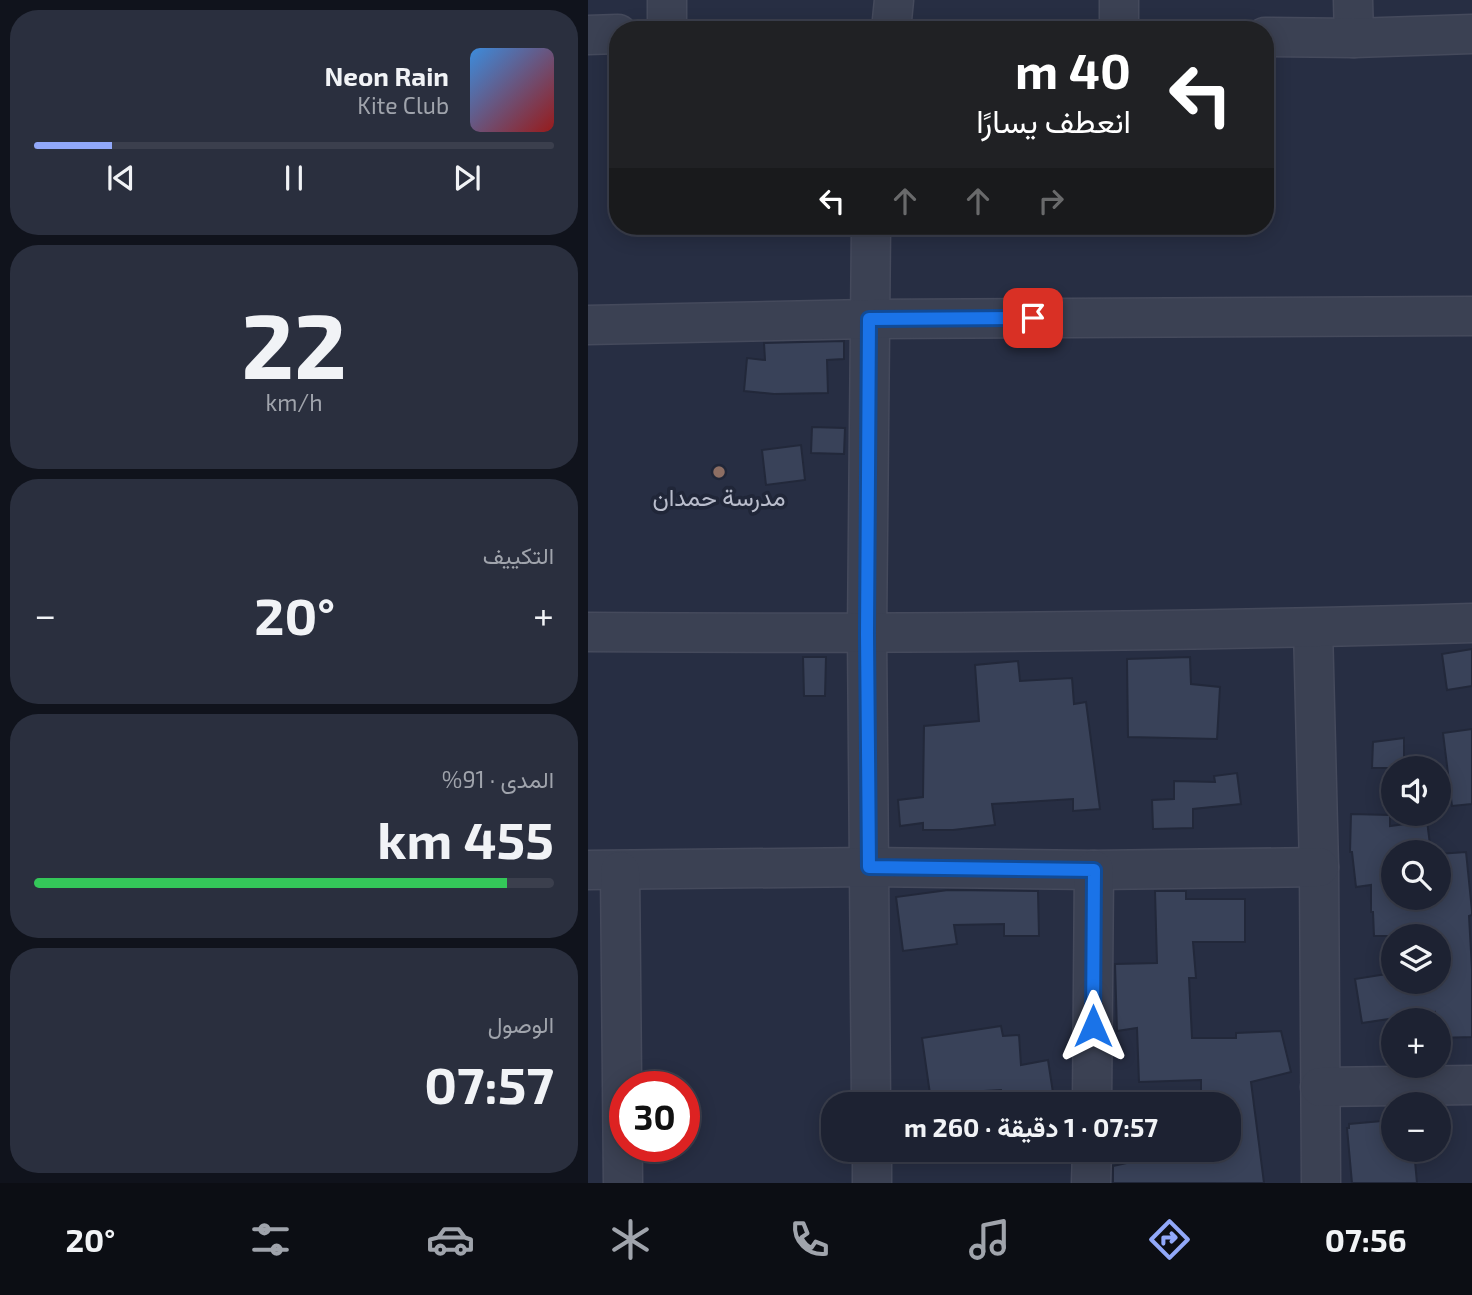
<!DOCTYPE html>
<html lang="ar">
<meta charset="utf-8">
<style>
body{margin:0;font-family:"Exo 2",Vazirmatn,sans-serif;background:#2a2f3e;color:#f1f3f6;direction:rtl;height:100vh;display:flex;flex-direction:column;font-size:26px;white-space:nowrap}
*{box-sizing:border-box;margin:0}
p{font-size:23px;color:#a0a4ac}
.icon{flex:none;width:38px;height:38px;fill:none;stroke:currentColor;stroke-width:2;stroke-linecap:round;stroke-linejoin:round}
.map{position:relative;flex:1;overflow:hidden;direction:ltr}
.details{display:flex;flex-direction:column;gap:10px;padding:10px;background:#10131c;width:588px}
.details>*{flex:none}
.guide{position:absolute;left:21px;top:21px;width:665px;height:214px;border-radius:28px;box-shadow:0 4px 18px #0003,0 0 0 2px #3b3f4d;direction:rtl;background:#202124;color:#fff;overflow:hidden}
.controls{position:absolute;left:793px;top:756px;display:grid;gap:14px}
.controls a{display:grid;place-items:center;width:70px;height:70px;border-radius:50%;background:#1d2232;box-shadow:0 4px 18px #0003,0 0 0 2px #3b3f4d;font-size:35px}
.speed{position:absolute;left:21px;top:1071px;display:flex;gap:14px;font-size:35px;font-weight:700;text-align:center}
.speed>*{display:grid;place-content:center;width:91px;height:91px;border-radius:50%;background:#1d2232;box-shadow:0 4px 18px #0003,0 0 0 2px #3b3f4d;line-height:1}
.speed .limit{border:10px solid #d22;background:#fff;color:#111}
.pin{position:absolute;display:grid;place-items:center;width:60px;height:60px;color:#fff;margin:-30px;border-radius:14px;box-shadow:0 4px 10px #0006}
.me{position:absolute;width:77px;margin:-38px;rotate:0deg;stroke-linejoin:round;filter:drop-shadow(0 0 5px #0008)}
.turn{display:flex;align-items:center;gap:24px;height:147px;padding:0 28px;font-size:32px}
.turn .icon{width:91px;height:91px;stroke-width:2.5}
.turn b{display:block;font-size:49px;line-height:60px}
.lanes{display:flex;align-items:center;height:66px;padding:0 28px;background:#0003;justify-content:center;gap:35px;direction:ltr}
.lanes .off{opacity:.35}
.big{font-size:52px;font-weight:700;line-height:1.1}
.details .card{flex:1;display:flex;flex-direction:column;justify-content:center;gap:10px;min-width:0;padding:0 24px;border-radius:28px;background:#2a2f3e}
.details .dial{align-items:center;gap:0}
.dial b{font-size:91px;line-height:1}
.song{display:flex;align-items:center;gap:21px}
.cover{width:84px;height:84px;border-radius:10px;background:linear-gradient(135deg,hsl(210 70% 55%),hsl(0 70% 35%))}
.played{height:7px;border-radius:4px;background:linear-gradient(90deg,#91a8f9 15%,#3b3f4d 15%)}
.keys{display:flex;justify-content:space-around;direction:ltr}
.heat{display:flex;justify-content:space-between;align-items:center;font-size:38px;direction:ltr}
.charge{height:10px;border-radius:5px;background:linear-gradient(90deg,#34c759 91%,#3b3f4d 0)}
.trip{position:absolute;left:233px;top:1092px;width:420px;height:70px;border-radius:28px;background:#1d2232;box-shadow:0 4px 18px #0003,0 0 0 2px #3b3f4d;font-weight:700;line-height:70px;text-align:center;direction:rtl}
.dock{display:flex;height:112px;justify-content:space-around;align-items:center;background:#0c0e14;color:#a0a4ac}
.dock .icon{width:49px;height:49px}
.dock .current{color:#91a8f9}
.dock b{font-size:32px;color:#f1f3f6}
main{display:flex;flex:1;min-height:0}
.map>svg:first-child{display:block}
.building{fill:#394259;stroke:#22283a;stroke-width:2}
.lines{fill:none;stroke-linecap:round;stroke-linejoin:round}
.minor-casing{stroke:#454a5c;stroke-width:41}
.minor{stroke:#3b4153;stroke-width:38}
.route-casing{stroke:#114b97;stroke-width:18}
.route{stroke:#1a73e8;stroke-width:12}
.education-dot{fill:#8d6e63;stroke:#202638;stroke-width:2.5}
.labels{text-anchor:middle;stroke-width:7;stroke-linejoin:round;paint-order:stroke}
.poi-label{font-size:24px;fill:#b9bdcc;stroke:#202638}
</style>
<main>
<div class="map">
<svg width="884" height="1183" viewBox="0 0 884 1183">
<rect width="100%" height="100%" fill="#272e43"/>
<g class="building">
<path d="M256,341V359L239,360L240,393L186,394L156,391L159,358L177,360L176,343Z"/>
<path d="M224,427L257,428L256,454L223,453Z"/>
<path d="M213,445L217,480L178,485L174,450Z"/>
<path d="M884,649V686L859,690L854,654Z"/>
<path d="M215,657H238L237,696H216Z"/>
<path d="M602,657L603,684L632,687L629,739L540,737L539,659Z"/>
<path d="M430,661L432,681L484,678L486,704L498,702L512,809L485,811V799L404,804L407,825L365,830H335V823L312,826L310,800L335,797L336,726L391,721L387,665Z"/>
<path d="M884,729V804L864,806L855,733Z"/>
<path d="M816,738V768H784L785,742Z"/>
<path d="M649,773L653,804L605,809V828L565,829L564,800L586,799V781L627,782L626,776Z"/>
<path d="M763,814L802,815V826L839,821L843,852H805V898H850V854L878,852L884,911V915L881,916L884,969V1037L850,1038V1020H847V1012L774,1023L767,979L805,973V982H850V936H786L785,912H783V885L768,887L764,852H762Z"/>
<path d="M360,890L450,891L451,936H416V924L366,925L369,944L315,951L308,897Z"/>
<path d="M567,891H598V899H657V942H605L608,978H601L604,1038H648V1033L693,1031L703,1072L663,1082L676,1183H525V1166L548,1161L547,1150H640V1104H613V1080L551,1082L549,1028L529,1031L527,964L569,963Z"/>
<path d="M413,1026L415,1036L431,1035L433,1065L460,1060L466,1099L415,1104L413,1090L342,1094L334,1038Z"/>
<path d="M805,1120V1150H826L829,1183H764L759,1128H761V1124Z"/>
</g>
<g class="lines">
<g class="minor-casing">
<g id="minor">
<path d="M765,0L766,38"/>
<path d="M79,30V0"/>
<path d="M303,30L306,0"/>
<path d="M531,30V0"/>
<path d="M0,35L30,34"/>
<path d="M677,37L766,38L884,34"/>
<path d="M283,226L279,634L283,1104"/>
<path d="M0,325L281,319L884,316"/>
<path d="M725,628L731,867L733,1183"/>
<path d="M0,632C295,634 589,632 884,623"/>
<path d="M0,870L281,867L506,870L731,867"/>
<path d="M32,871L35,1183"/>
<path d="M732,1087L884,1085"/>
<path d="M504,1104L506,870"/>
<path d="M284,1150V1183"/>
<path d="M503,1183L504,1150"/>
</g>
</g>
<use href="#minor" class="minor"/>
</g>
<g class="lines">
<g class="route-casing">
<path id="route" d="M445,318L281,319L279,634L281,867L506,870L505,1026"/>
</g>
<use href="#route" class="route"/>
</g>
<circle class="education-dot" cx="131" cy="472" r="7"/>
<g class="labels">
<g class="poi-label">
<text x="131" y="506">مدرسة حمدان</text>
</g>
</g>
</svg>
<div class="controls">
<a><svg class="icon" aria-label="sound" viewBox="0 0 24 24"><path d="M4 9h4l5-4v14l-5-4H4zM17 9q2 3 0 6"/></svg></a>
<a><svg class="icon" aria-label="search" viewBox="0 0 24 24"><circle cx="10" cy="10" r="6"/><path d="M15 15l6 6"/></svg></a>
<a><svg class="icon" aria-label="layers" viewBox="0 0 24 24"><path d="M12 4l9 5-9 5-9-5zM3 14l9 5 9-5"/></svg></a>
<a>+</a>
<a>−</a>
</div>
<div class="speed"><div class="limit">30</div></div>
<div class="pin" style="left:445px;top:318px;background:#d93025"><svg class="icon" aria-label="arrive" viewBox="0 0 24 24"><path d="M6 21V4h12l-3 4 3 4H6"/></svg></div>
<svg class="me" style="left:505px;top:1026px" viewBox="-20 -20 40 40"><path d="M0-17L14 15 0 8-14 15z" fill="#1a73e8" stroke="#fff" stroke-width="4"/></svg>
<div class="trip">07:57 · 1 دقيقة · 260 m</div>
<div class="guide">
<div class="turn"><svg class="icon" aria-label="left" viewBox="0 0 24 24"><path d="M17 20v-9H6M10 6l-5 5 5 5"/></svg><div><b>40 m</b>انعطف يسارًا</div></div>
<div class="lanes"><svg class="icon" aria-label="left" viewBox="0 0 24 24"><path d="M17 20v-9H6M10 6l-5 5 5 5"/></svg><svg class="icon off" aria-label="ahead" viewBox="0 0 24 24"><path d="M12 20V5M6 11l6-6 6 6"/></svg><svg class="icon off" aria-label="ahead" viewBox="0 0 24 24"><path d="M12 20V5M6 11l6-6 6 6"/></svg><svg class="icon off" aria-label="right" viewBox="0 0 24 24"><path d="M7 20v-9h11M14 6l5 5-5 5"/></svg></div>
</div>
</div>
<section class="details">
<div class="card">
<div class="song"><i class="cover"></i><div><b>Neon Rain</b><p>Kite Club</p></div></div>
<div class="played"></div>
<div class="keys"><svg class="icon" aria-label="previous" viewBox="0 0 24 24"><path d="M18 5L8 12l10 7zM5 5v14"/></svg><svg class="icon" aria-label="pause" viewBox="0 0 24 24"><path d="M8 5v14M16 5v14"/></svg><svg class="icon" aria-label="next" viewBox="0 0 24 24"><path d="M6 5l10 7-10 7zM19 5v14"/></svg></div>
</div>
<div class="card dial"><b>22</b><p>km/h</p></div>
<div class="card"><p>التكييف</p>
<div class="heat"><a>−</a><b class="big">20°</b><a>+</a></div>
</div>
<div class="card"><p>المدى · 91%</p><b class="big">455 km</b><div class="charge"></div></div>
<div class="card"><p>الوصول</p><b class="big">07:57</b></div>
</section>
</main>
<nav class="dock">
<b>07:56</b>
<svg class="icon current" aria-label="directions" viewBox="0 0 24 24"><path d="M12 3l9 9-9 9-9-9zM9 14v-3h6M13 9l2 2-2 2"/></svg>
<svg class="icon" aria-label="music" viewBox="0 0 24 24"><path d="M9 18V5l10-2v13"/><circle cx="6" cy="18" r="3"/><circle cx="16" cy="16" r="3"/></svg>
<svg class="icon" aria-label="phone" viewBox="0 0 24 24"><path d="M5 4h4l2 5-3 2q2 4 5 5l2-3 5 2v4C11 20 4 13 5 4z"/></svg>
<svg class="icon" aria-label="climate" viewBox="0 0 24 24"><path d="M12 3v18M4 7l16 10M4 17L20 7"/></svg>
<svg class="icon" aria-label="car" viewBox="0 0 24 24"><path d="M5 17H2v-5l4-1 3-4h7l3 4 3 1v5h-3M9 17h6M6 11h13"/><circle cx="7" cy="17" r="2"/><circle cx="17" cy="17" r="2"/></svg>
<svg class="icon" aria-label="filters" viewBox="0 0 24 24"><path d="M4 7h16M4 17h16"/><circle cx="9" cy="7" r="2"/><circle cx="15" cy="17" r="2"/></svg>
<b>20°</b>
</nav>
